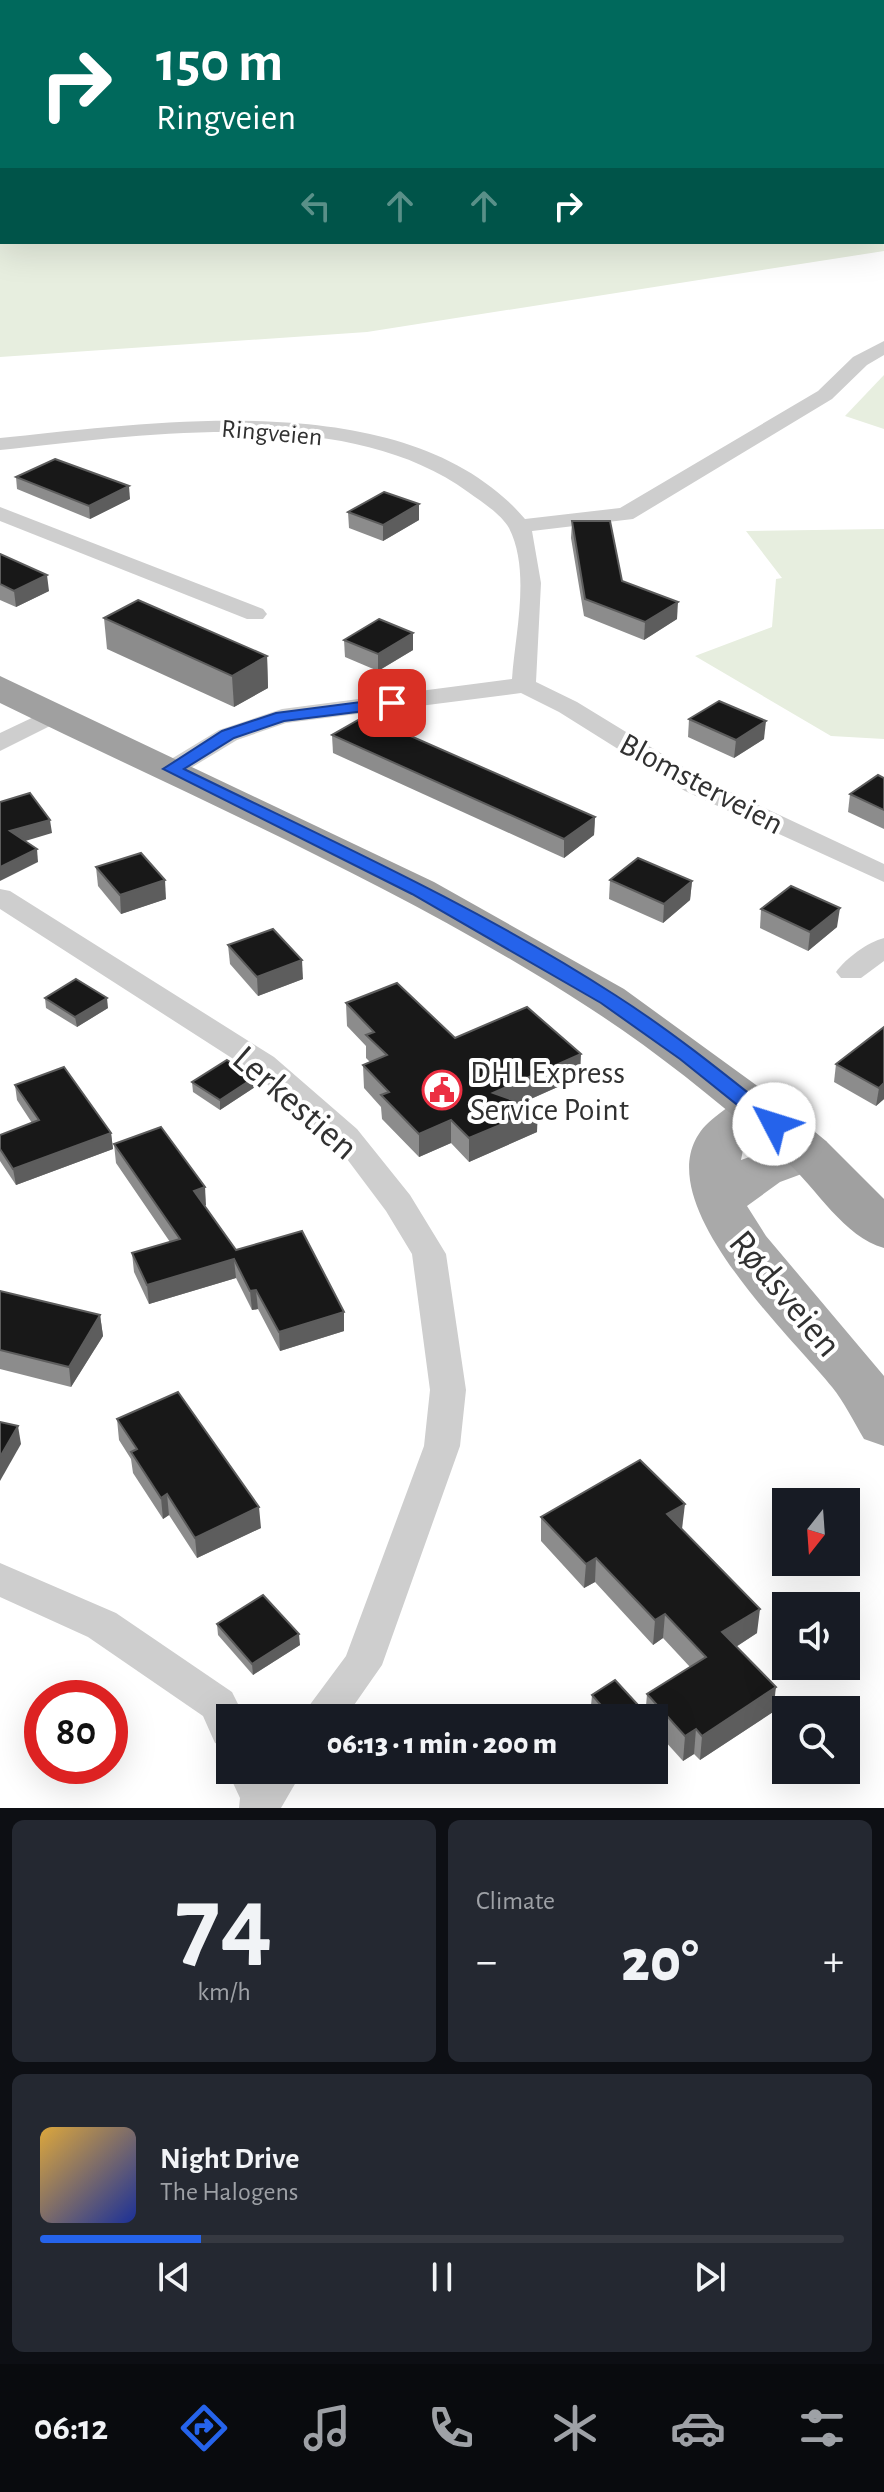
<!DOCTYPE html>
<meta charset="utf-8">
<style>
body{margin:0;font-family:"Alegreya Sans",sans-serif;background:#242831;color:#f1f3f6;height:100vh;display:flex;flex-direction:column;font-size:30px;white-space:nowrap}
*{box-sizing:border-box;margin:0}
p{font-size:26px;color:#9ea1a6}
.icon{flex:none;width:44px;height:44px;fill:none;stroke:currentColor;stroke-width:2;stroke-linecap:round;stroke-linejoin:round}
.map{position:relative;height:1808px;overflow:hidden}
.sheet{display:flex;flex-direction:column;gap:12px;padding:12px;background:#0d0f14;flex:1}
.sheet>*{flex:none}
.top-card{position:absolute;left:0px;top:0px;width:884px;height:244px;box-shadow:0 8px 32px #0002;background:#00695c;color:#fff;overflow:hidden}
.needle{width:52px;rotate:197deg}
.buttons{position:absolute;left:772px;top:1488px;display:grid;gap:16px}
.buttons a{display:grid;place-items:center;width:88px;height:88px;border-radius:0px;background:#171b24;box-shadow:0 8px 32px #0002;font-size:40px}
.speed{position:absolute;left:24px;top:1680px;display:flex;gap:16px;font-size:40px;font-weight:700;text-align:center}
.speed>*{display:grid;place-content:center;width:104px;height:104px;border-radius:50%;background:#171b24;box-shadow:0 8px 32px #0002;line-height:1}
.speed .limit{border:12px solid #d22;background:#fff;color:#111}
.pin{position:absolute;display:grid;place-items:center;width:68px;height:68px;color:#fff;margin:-34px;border-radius:16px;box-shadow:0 4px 12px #0006}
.me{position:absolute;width:88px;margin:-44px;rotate:310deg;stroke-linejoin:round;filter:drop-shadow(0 0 6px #0008)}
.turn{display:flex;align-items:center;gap:28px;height:168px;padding:0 24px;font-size:36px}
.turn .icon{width:104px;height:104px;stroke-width:2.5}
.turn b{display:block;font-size:56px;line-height:68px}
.lanes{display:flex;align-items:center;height:76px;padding:0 24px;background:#0003;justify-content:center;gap:40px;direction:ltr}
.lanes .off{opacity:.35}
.big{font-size:60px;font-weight:800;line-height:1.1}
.sheet .widget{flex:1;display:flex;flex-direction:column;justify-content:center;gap:12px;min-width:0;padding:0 28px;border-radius:12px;background:#242831}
.sheet .dial{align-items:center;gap:0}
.dial b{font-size:104px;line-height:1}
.song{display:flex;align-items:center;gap:24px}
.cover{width:96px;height:96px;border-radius:12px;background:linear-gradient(135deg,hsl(40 70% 55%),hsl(230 70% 35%))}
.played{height:8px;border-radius:4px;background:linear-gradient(90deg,#2563eb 20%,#363941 20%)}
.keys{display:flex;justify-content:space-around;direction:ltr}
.heat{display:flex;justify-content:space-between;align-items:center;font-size:44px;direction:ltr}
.sheet .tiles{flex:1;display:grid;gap:12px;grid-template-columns:1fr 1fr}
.widget:last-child{grid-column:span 2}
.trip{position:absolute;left:216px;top:1704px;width:452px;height:80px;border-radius:0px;background:#171b24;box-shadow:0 8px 32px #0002;font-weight:800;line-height:80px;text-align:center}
.tabs{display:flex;height:128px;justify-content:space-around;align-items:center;background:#090b0e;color:#9ea1a6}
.tabs .icon{width:56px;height:56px}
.tabs .on{color:#2563eb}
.tabs b{font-size:36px;color:#f1f3f6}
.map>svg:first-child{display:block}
.green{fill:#e7eedf}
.water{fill:#cbe1ee}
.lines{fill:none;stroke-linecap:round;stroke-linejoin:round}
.minor{fill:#cecece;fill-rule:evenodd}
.primary{fill:#a9a9a9;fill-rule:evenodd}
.trunk{fill:#a0a0a0;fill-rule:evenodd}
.wall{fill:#8c8c8c}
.shaded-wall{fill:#5d5d5d}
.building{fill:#181818;stroke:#5d5d5d;stroke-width:2}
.route{fill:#2563eb;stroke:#184099;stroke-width:2}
.labels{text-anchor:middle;stroke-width:8;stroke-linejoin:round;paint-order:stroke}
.far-street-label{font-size:26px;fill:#313131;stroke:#fff}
.street-label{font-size:32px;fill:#313131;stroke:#fff}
.poi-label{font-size:32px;fill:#313131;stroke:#fff;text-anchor:start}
.near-street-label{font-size:38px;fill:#313131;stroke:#fff}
</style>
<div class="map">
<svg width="884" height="1808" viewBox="0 0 884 1808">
<rect width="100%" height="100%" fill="#fff"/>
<g class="green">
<path d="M0,126L2,242H882V206L884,251L367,332L0,357Z"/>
<path d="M884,375V429L845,416Z"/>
<path d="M884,529V739L831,736L695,656L772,627L776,579L782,578L746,531Z"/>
</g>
<path class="water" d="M15,0H588L15,2Z"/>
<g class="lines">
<g class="minor">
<rect x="882" y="59" width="2" height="8"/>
<path d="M0,105L2,106V116L0,115Z"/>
<path d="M884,145V156L882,157V146Z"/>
<path d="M884,341V355L867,365L832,399L633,519L532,531L541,583L536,682L577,702L703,779L884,864V882L685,791L559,712L521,693L286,723L237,740L181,774H163L159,769L163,764L219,730L282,709L512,679C515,634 531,571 509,528C501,514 482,502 468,492C346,403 142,435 0,450V438C156,422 410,384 525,519L620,508L818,391L853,357Z"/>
<path d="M0,507L263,609L267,614L263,619H247L0,521Z"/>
<path d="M57,706L66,708L69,713L66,718L0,751V733Z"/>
<path d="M0,889L10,891L274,1057L357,1129L410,1195L446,1254L466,1390L460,1446L382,1665L345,1718H300L346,1656L424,1446L430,1390L412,1254L386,1211L335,1143L252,1071L0,909Z"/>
<path d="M884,938V961L861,978H841L836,972C846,958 868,942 884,938Z"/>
<path d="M0,1563L116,1613L232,1692L245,1718H230V1748L215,1743L203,1716L88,1637L0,1597Z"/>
<path d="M230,1764V1770H303L281,1808H239L240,1798L227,1770Z"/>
</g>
<path class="primary" d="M757,1093L774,1098L782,1109L774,1120L744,1145L741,1160L808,1136L826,1141L833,1153L826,1165L780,1182L747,1206L766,1236L884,1376V1446L864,1439C854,1422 844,1402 832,1387C788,1332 627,1184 715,1117C729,1106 740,1098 757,1093Z"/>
<path class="trunk" d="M0,676L434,882L624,989L774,1098L826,1141L884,1199V1248C844,1237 817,1189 786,1161C725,1107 659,1053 591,1009C405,888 198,800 0,703Z"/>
</g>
<g class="wall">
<path d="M884,83V136H882V87Z"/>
<path d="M884,162V185H882V166Z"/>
<path d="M16,477L130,499L90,519L17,489Z"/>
<path d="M419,504V520L383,541L349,528L348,512Z"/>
<path d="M572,521L622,581L677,619L644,640L584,616L571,538Z"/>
<path d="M0,554L49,591L16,607L0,600Z"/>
<path d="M104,618L267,656L268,688L234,707L107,649Z"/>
<path d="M344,640L413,650L378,671L345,657Z"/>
<path d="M689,719L764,739L734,758L688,737Z"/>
<path d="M332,735L595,817L594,835L564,858L333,753Z"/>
<path d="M884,778V829L848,812L850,794Z"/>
<path d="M96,867L166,899L121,914L98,886Z"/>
<path d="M610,880L692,881L690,900L663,923L609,899Z"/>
<path d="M761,909L837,927L808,951L760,928Z"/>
<path d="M228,945L303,979L258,996L230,964Z"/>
<path d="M45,998L108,1008L77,1027L46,1008Z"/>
<path d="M346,1003L455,1038L580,1077L522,1103L537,1132L469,1162L451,1143L419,1157L382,1119L381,1107L364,1088L363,1065L370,1062L366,1058V1046L347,1026Z"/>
<path d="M884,1027V1099L876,1106L834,1082L836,1064Z"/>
<path d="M192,1082L255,1087L220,1110L193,1092Z"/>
<path d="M15,1085L111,1133L113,1149L16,1185L0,1161V1135L32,1123L17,1100Z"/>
<path d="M114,1144L206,1205L205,1206L236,1250L344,1331L280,1351L258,1309L252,1310L236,1278L149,1304L134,1272L132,1253L170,1242L116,1163Z"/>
<path d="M0,1291L100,1315L103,1336L71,1387L0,1369Z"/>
<path d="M117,1419L261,1528L197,1558L169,1515L163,1519L133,1473L131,1459L119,1440Z"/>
<path d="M541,1517L682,1529L757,1633L736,1647L773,1712L700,1760L694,1754L683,1761L654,1729V1718H645L647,1694L690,1667L663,1638L653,1645L595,1582L584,1588L541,1541Z"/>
<path d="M217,1624L300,1645L253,1675L218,1635Z"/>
<path d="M592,1695L639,1706V1717L637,1718H602L591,1706Z"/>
</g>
<g class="shaded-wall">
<path d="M129,486L130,499L90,519L89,506Z"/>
<path d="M419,504V520L383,541V525Z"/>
<path d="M47,575L49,591L16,607L14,591Z"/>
<path d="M678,602L677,619L644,640L645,622Z"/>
<path d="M413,633V650L378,671V654Z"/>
<path d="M267,656L268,688L234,707L232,676Z"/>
<path d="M766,721L764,739L734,758L736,740Z"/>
<path d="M595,817L594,835L564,858V839Z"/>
<path d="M50,820L52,833L12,845L10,831Z"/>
<path d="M37,849L38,862L0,881V867Z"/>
<path d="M165,880L166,899L121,914L120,895Z"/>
<path d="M692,881L690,900L663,923L664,904Z"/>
<path d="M840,908L837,927L808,951L810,932Z"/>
<path d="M302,960L303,979L258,996L257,977Z"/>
<path d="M107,998L108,1008L77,1027L75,1017Z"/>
<path d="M581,1054L580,1077L492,1116L493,1093Z"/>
<path d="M255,1077V1087L220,1110V1100Z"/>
<path d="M884,1083V1099L876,1106L879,1088Z"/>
<path d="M538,1109L537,1132L469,1162V1138Z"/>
<path d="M451,1120V1143L419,1157V1134Z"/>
<path d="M111,1133L113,1149L16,1185L13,1169Z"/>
<path d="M205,1187L206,1205L196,1210L194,1191Z"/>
<path d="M234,1259L236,1278L149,1304L147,1285Z"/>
<path d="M256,1290L258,1309L252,1310L250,1291Z"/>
<path d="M344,1312V1331L280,1351L279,1332Z"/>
<path d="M100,1315L103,1336L71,1387L69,1367Z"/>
<path d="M18,1426L21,1444L0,1481V1457Z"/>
<path d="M167,1494L169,1515L163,1519L161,1498Z"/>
<path d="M685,1504L682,1529L665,1539L667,1514Z"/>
<path d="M259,1507L261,1528L197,1558L195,1538Z"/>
<path d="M596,1558L595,1582L584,1588L586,1564Z"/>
<path d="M760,1609L757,1633L720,1657L722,1632Z"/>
<path d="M665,1614L663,1638L653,1645L655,1620Z"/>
<path d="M299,1634L300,1645L253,1675L252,1664Z"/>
<path d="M776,1687L773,1712L700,1760L702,1736Z"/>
<path d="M639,1706V1717L637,1718H621Z"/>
<path d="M696,1729L694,1754L683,1761L685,1736Z"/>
</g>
<g class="building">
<path d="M884,83V124L882,123V87Z"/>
<path d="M55,459L129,486L89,506L16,477Z"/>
<path d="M384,492L419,504L383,525L348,512Z"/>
<path d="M572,521H610L622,581L678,602L645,622L585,599Z"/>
<path d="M0,554L47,575L14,591L0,584Z"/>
<path d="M138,600L267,656L232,676L104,618Z"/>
<path d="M379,619L413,633L378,654L344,640Z"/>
<path d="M719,701L766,721L736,740L689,719Z"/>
<path d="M365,716L595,817L564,839L332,735Z"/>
<path d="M878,775L884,778V810L850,794Z"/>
<path d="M30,793L50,820L10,831L37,849L0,867V802Z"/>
<path d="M141,853L165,880L120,895L96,867Z"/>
<path d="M638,858L692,881L664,904L610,880Z"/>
<path d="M791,886L840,908L810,932L761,909Z"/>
<path d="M273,929L302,960L257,977L228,945Z"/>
<path d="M76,979L107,998L75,1017L45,998Z"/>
<path d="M397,983L455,1038L527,1007L581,1054L493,1093L538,1109L469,1138L451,1120L419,1134L381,1095L389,1092L363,1065L387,1055L366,1035L374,1032L346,1003Z"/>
<path d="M884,1027V1083L879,1088L836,1064Z"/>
<path d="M227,1060L255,1077L220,1100L192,1082Z"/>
<path d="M64,1067L111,1133L13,1169L0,1149V1135L39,1120L15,1085Z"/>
<path d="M161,1127L205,1187L194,1191L236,1250L302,1231L344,1312L279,1332L256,1290L250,1291L234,1259L147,1285L132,1253L180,1239L114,1144Z"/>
<path d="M0,1291L100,1315L69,1367L0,1350Z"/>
<path d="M178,1392L259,1507L195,1538L167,1494L161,1498L131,1452L137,1449L117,1419Z"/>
<path d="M0,1422L18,1426L0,1457Z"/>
<path d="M640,1460L685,1504L667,1514L760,1609L722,1632L776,1687L702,1736L696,1729L685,1736L647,1694L706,1657L665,1614L655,1620L596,1558L586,1564L541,1517Z"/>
<path d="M263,1595L299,1634L252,1664L217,1624Z"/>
<path d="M615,1680L639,1706L621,1718H612L592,1695Z"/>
</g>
<path class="route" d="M392,698L400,703L397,707L284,721L234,738L184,769C329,840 479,907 615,995C673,1032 727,1076 781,1119L784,1124L781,1128H766L680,1059L601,1003L412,894L163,769L222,731L276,713Z"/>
<defs>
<g id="civic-ring" transform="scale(2)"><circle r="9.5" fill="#fff" stroke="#ec2f42" stroke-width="1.5"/><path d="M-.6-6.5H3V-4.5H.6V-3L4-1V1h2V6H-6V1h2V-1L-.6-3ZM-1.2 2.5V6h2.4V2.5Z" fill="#ec2f42"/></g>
</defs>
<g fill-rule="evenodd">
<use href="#civic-ring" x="442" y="1090"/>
</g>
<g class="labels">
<g class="far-street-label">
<text transform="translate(272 432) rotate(5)" y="9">Ringveien</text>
</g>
<g class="street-label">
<text transform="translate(702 783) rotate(28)" y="11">Blomsterveien</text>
</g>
<g class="poi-label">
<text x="470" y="1083">DHL Express<tspan x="470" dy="37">Service Point</tspan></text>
</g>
<g class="near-street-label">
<text transform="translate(296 1102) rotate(41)" y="13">Lerkestien</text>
<text transform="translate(786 1293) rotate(50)" y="13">Rødsveien</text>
</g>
</g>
</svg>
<div class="buttons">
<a><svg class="needle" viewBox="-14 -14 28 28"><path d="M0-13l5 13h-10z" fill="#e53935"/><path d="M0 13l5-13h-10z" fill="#9ea1a6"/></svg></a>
<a><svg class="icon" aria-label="sound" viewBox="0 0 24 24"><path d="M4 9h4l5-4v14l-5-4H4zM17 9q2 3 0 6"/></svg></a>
<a><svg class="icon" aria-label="search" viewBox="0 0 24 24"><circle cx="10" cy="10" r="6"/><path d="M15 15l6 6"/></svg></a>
</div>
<div class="speed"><div class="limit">80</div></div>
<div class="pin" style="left:392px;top:703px;background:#d93025"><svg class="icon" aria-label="arrive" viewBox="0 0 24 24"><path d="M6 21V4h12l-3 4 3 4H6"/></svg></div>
<svg class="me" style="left:774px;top:1124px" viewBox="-20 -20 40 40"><circle r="19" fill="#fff"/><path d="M0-13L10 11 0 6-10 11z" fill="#2563eb"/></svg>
<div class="trip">06:13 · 1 min · 200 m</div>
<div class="top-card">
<div class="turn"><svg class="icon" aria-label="right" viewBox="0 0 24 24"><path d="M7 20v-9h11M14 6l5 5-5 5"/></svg><div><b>150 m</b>Ringveien</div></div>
<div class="lanes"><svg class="icon off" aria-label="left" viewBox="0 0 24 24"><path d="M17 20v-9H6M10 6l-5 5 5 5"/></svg><svg class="icon off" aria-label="ahead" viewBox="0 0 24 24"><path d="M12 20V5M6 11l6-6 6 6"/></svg><svg class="icon off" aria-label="ahead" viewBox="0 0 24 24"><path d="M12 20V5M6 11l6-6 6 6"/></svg><svg class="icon" aria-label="right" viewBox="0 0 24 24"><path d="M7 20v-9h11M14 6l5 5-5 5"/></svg></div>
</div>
</div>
<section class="sheet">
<div class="tiles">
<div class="widget dial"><b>74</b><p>km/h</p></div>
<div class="widget"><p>Climate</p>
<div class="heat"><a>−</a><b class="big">20°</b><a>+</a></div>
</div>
<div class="widget">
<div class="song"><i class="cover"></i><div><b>Night Drive</b><p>The Halogens</p></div></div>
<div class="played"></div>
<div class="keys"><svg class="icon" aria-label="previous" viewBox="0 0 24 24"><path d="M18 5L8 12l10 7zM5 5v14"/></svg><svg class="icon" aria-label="pause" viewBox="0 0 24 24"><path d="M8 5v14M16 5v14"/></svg><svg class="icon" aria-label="next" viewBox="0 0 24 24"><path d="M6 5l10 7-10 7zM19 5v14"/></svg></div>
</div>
</div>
</section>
<nav class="tabs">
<b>06:12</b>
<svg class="icon on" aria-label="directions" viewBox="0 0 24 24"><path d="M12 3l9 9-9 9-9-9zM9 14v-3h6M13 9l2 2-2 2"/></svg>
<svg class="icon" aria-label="music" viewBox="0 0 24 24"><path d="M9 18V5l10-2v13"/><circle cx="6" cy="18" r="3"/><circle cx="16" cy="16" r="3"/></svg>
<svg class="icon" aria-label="phone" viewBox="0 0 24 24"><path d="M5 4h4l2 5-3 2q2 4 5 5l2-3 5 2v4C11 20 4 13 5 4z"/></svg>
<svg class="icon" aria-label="climate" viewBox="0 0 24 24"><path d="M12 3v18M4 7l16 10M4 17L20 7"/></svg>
<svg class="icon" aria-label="car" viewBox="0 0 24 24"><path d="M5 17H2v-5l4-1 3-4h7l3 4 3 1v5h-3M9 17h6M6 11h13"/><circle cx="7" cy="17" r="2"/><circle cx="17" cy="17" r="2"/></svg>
<svg class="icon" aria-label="filters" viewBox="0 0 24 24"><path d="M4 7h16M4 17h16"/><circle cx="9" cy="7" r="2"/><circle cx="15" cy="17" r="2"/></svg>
</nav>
